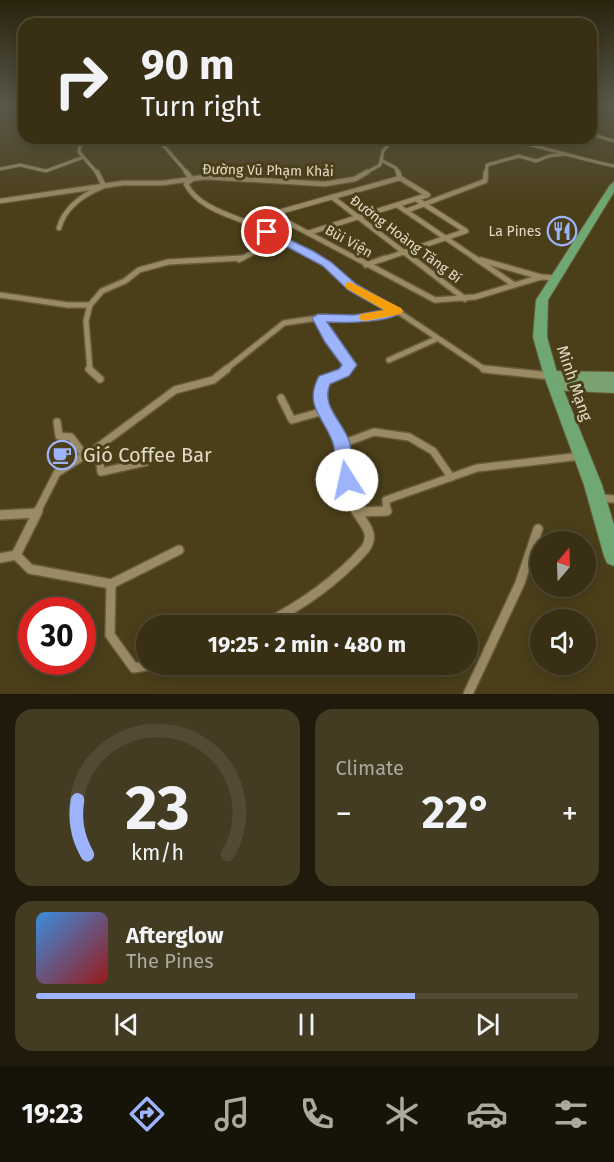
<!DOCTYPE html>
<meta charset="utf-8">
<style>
body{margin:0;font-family:"Fira Sans",sans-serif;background:#433b22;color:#f1f3f6;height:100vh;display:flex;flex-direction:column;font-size:22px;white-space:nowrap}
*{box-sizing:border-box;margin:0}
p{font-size:20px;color:#aba9a0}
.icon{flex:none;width:33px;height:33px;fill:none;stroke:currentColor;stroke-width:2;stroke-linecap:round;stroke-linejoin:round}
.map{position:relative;height:694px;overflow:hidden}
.panel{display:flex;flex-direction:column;gap:15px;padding:15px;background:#1f1a0b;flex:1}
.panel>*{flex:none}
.top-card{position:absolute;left:18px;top:18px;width:579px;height:126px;border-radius:18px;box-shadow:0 3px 15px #0003,0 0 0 2px #524a34;background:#382f14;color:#f1f3f6;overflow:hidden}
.needle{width:39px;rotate:19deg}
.buttons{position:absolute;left:530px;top:531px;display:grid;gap:12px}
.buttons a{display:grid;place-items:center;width:66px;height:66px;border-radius:50%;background:#382f14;box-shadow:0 3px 15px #0003,0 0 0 2px #524a34;font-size:30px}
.speed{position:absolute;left:18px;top:597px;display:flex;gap:12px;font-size:30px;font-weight:700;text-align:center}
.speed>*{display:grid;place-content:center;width:78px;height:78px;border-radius:50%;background:#382f14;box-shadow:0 3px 15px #0003,0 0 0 2px #524a34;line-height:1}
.speed .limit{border:9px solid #d22;background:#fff;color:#111}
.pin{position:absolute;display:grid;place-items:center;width:51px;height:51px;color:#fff;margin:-26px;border:3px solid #fff;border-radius:50%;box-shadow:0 2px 6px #0007}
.me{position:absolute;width:66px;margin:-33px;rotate:350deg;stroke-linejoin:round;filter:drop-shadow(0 0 4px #0008)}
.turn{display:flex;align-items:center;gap:21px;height:126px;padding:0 24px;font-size:27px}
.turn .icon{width:78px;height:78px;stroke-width:2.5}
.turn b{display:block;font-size:42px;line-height:51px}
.big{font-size:45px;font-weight:700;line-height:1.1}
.panel .card{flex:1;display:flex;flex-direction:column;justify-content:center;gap:9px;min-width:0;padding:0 21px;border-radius:18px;background:#433b22}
.panel .dial{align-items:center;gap:0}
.dial svg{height:156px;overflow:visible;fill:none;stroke:#524a34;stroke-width:7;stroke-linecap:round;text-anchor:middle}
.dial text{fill:#f1f3f6;stroke:none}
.song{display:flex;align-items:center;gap:18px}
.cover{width:72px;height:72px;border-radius:9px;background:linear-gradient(135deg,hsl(210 70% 55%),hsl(0 70% 35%))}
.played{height:6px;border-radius:3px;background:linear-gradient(90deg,#9db4fd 70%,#524a34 70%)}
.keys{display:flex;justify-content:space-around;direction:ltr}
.heat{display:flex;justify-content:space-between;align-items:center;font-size:33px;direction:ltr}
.panel .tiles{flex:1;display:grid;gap:15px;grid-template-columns:1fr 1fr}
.card:last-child{grid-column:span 2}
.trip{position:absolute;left:136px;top:615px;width:342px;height:60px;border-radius:30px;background:#382f14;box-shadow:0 3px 15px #0003,0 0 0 2px #524a34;font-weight:700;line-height:60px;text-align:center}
.tab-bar{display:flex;height:96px;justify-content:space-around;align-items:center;background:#161308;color:#aba9a0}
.tab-bar .icon{width:42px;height:42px}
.tab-bar .active{color:#9db4fd}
.tab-bar b{font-size:27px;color:#f1f3f6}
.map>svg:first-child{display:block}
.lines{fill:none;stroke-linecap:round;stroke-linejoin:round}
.minor-far4-casing{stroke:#665b3b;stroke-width:4.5}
.minor-far3-casing{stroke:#665b3b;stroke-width:7}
.minor-far2-casing{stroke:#665b3b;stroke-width:8}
.minor-far1-casing{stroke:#665b3b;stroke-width:10}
.minor-casing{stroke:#665b3b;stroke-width:12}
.primary-casing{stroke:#665b3b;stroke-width:2}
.trunk-casing{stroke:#665b3b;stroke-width:2}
.minor-far4{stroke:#9a8b65;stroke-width:3}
.minor-far3{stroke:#9a8b65;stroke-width:4.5}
.minor-far2{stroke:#9a8b65;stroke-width:5}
.minor-far1{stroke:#9a8b65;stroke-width:7}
.minor{stroke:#9a8b65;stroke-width:9}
.primary{fill:#7aa16f;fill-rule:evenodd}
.trunk{fill:#6fa872;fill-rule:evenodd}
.route{fill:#9db4fd;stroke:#6675a4;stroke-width:1.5}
.slow{fill:#f59e0b}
.labels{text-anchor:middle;stroke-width:6;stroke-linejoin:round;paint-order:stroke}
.far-street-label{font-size:14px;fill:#e1dac6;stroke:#4b3f1a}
.far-poi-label{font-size:14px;fill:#e1dac6;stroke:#4b3f1a;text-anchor:end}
.street-label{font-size:16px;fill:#e1dac6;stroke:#4b3f1a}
.near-poi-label{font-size:20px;fill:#e1dac6;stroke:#4b3f1a;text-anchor:start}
</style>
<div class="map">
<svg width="614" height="694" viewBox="0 0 614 694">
<rect width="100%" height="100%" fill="#4b3f1a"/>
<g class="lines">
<g class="minor-far4-casing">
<g id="minor-far4">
<path d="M591,134L614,141"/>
<path d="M38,138L84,142"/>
<path d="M90,138L80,146L79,152L98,174"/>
<path d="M151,138L163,145L188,174"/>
<path d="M499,138C538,145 575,158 614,166"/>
<path d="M381,160L396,168L398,174"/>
<path d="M0,169L20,165L46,171L81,158"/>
<path d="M364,174L380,165L383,151L394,138"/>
<path d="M486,174L487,165L519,156L536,161L549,156L565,154"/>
</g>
</g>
<g class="minor-far3-casing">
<g id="minor-far3">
<path d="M186,172L192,179"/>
<path d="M398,172L400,178"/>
<path d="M192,179L186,184C198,208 231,215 253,225C276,235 299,247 320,260"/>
<path d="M332,197L414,260"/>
<path d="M0,201L123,183H163L205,177L325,184L355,179L367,172"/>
<path d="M397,205L478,260"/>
<path d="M406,211L485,181L486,172"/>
<path d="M59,228C65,206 84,194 104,186L97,172"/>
<path d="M308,233L428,195L400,178"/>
<path d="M239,260L281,238"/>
<path d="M359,260L272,214L400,178"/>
<path d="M381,260L466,231L416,199"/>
</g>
</g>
<g class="minor-far2-casing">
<g id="minor-far2">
<path d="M318,258L352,287L397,311L484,369L498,370"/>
<path d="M356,258L435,300L475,297L541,277"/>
<path d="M412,258L465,299"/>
<path d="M475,258L513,284"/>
<path d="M481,260L541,277L557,278"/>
<path d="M366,265L385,258"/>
<path d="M0,295L68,305H90L102,291L125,281L139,270L168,262L242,258"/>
<path d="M318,318L330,339L350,365L346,370"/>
<path d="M389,360L436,339"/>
<path d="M90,370L86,321L90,305"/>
<path d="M225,370L284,323L318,318L354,319L397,311"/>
</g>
</g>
<g class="minor-far1-casing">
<g id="minor-far1">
<path d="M89,369L100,379"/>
<path d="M347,369L344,373L324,380C313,403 330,425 342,444L374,432L409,437L433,451L451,477"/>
<path d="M484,369L551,376"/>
<path d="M281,398L292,420L324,411"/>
<path d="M57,422L59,436L71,437L85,456"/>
<path d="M342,444L346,478L357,512"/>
<path d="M98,447L101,472L146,462"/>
<path d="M600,498L614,499"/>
<path d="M37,512L57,473L98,447L175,390L213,380L227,369"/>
<path d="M357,512L387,511L386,500L477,468L581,456"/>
</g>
</g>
<g class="minor-casing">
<g id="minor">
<path d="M357,512L387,511"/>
<path d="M0,515L37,513"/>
<path d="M16,555L38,511"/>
<path d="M16,555L30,569L111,584L179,550"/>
<path d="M0,558L16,555"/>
<path d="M111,584L110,635L134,668L158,664"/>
<path d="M261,626C301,606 335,583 365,549C376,534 364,524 356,511"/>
<path d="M468,694L520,583L538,529"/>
</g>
</g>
<g class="primary-casing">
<path id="primary" d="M551,371L614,372V393L550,390L548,386L552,381L546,380L544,376L546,372Z"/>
</g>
<g class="trunk-casing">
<path id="trunk" d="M614,182V192L548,300L547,337L558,376L602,485L614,525V566L607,563L604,556L584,485L544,376L533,337L536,300L610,185Z"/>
</g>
<use href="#minor-far4" class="minor-far4"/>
<use href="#minor-far3" class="minor-far3"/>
<use href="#minor-far2" class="minor-far2"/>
<use href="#minor-far1" class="minor-far1"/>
<use href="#minor" class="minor"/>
<use href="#primary" class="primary"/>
<use href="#trunk" class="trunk"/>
</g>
<linearGradient id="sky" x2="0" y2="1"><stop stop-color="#29230e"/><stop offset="0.52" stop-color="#5b5849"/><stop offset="1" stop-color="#5b5849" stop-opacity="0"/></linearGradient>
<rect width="614" height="203" fill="url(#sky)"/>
<path class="route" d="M267,229L313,251L331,262L356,284L403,311C391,323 345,323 327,322L357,365L349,376L330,384C320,407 345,423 350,444C351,450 350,457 351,463C353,471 357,478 353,486L347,488L341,486C334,470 337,456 333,443C324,417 303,406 319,376L339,369L342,365L325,342L312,318L318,314L354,315L384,310L348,290L323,266L263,234V230Z"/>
<path class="slow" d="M350,282L401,308L403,311L401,314L365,321L361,320L359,317L361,314L384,310L346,288V283Z"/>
<defs>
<g id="restaurant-ring" transform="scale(1.5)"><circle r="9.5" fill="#4b3f1a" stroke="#9db4fd" stroke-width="1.5"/><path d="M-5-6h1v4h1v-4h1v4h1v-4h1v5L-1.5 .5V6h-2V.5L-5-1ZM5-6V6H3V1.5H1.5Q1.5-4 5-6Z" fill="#9db4fd"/></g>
<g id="cafe-ring" transform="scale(1.5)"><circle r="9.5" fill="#4b3f1a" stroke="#9db4fd" stroke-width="1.5"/><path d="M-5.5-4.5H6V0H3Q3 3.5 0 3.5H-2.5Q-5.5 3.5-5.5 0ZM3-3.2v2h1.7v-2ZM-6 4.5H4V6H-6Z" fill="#9db4fd"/></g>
</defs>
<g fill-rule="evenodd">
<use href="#restaurant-ring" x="562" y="231"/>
<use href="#cafe-ring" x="62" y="455"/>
</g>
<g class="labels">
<g class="far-street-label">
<text transform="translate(268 170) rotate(1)" y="5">Đường Vũ Phạm Khải</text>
<text transform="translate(406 239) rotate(37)" y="5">Đường Hoàng Tăng Bí</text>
<text transform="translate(349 241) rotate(29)" y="5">Bùi Viện</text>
</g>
<g class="far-poi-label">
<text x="541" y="236">La Pines</text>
</g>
<g class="street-label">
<text transform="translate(575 383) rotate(71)" y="6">Minh Mạng</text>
</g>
<g class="near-poi-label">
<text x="83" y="462">Gió Coffee Bar</text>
</g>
</g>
</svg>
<div class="buttons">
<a><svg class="needle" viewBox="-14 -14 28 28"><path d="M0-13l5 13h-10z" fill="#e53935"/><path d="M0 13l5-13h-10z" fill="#aba9a0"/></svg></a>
<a><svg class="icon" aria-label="sound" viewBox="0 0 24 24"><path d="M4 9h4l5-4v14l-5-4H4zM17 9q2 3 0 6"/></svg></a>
</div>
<div class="speed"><div class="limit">30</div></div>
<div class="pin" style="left:267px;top:232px;background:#d93025"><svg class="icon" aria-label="arrive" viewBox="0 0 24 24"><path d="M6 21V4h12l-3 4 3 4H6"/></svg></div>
<svg class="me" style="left:347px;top:480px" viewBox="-20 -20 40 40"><circle r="19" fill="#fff"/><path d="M0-13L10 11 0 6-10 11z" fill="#9db4fd"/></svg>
<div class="trip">19:25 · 2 min · 480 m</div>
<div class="top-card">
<div class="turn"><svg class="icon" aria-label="right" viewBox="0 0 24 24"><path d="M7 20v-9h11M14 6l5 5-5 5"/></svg><div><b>90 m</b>Turn right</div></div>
</div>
</div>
<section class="panel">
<div class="tiles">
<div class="card dial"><svg viewBox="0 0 100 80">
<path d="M14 69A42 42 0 1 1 86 69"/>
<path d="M14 69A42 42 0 0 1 9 41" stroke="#9db4fd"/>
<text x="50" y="56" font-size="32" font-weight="700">23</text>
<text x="50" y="72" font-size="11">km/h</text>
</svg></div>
<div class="card"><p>Climate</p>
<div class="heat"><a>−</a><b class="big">22°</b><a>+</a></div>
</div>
<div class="card">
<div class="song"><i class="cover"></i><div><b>Afterglow</b><p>The Pines</p></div></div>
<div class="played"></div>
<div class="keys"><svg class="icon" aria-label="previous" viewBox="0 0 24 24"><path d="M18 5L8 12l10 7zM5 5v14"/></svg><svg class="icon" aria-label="pause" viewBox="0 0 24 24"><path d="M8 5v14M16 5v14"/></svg><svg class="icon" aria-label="next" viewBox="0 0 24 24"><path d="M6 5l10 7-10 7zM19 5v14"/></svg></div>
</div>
</div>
</section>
<nav class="tab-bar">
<b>19:23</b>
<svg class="icon active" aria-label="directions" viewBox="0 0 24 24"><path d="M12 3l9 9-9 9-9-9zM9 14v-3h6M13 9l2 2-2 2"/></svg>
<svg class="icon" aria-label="music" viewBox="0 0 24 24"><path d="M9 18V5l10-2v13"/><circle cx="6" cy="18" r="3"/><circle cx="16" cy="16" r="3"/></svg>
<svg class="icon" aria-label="phone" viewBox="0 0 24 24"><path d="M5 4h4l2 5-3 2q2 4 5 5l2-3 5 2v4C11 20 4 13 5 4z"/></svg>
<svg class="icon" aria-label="climate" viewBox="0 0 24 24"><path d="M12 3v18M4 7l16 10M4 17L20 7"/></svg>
<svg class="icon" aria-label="car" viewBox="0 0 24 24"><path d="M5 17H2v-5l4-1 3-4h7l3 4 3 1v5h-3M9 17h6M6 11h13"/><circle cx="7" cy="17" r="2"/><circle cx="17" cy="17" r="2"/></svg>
<svg class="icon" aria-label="filters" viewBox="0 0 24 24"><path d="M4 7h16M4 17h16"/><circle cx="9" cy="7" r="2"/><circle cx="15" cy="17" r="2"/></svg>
</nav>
